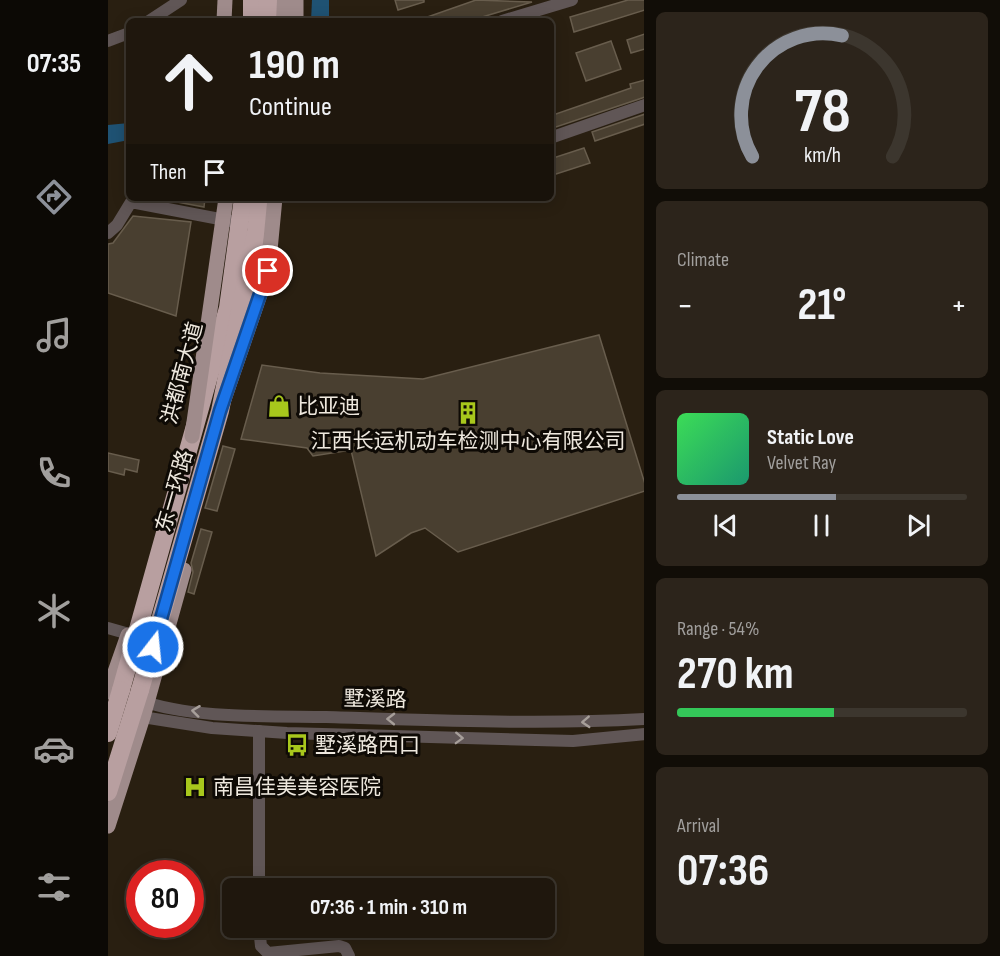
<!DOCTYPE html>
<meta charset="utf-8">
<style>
body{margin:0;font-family:"Sofia Sans Condensed","Noto Sans SC",sans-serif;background:#2c241b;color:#f1f3f6;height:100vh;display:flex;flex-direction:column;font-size:22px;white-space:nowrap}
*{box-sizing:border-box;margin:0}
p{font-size:20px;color:#a19f9d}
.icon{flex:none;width:33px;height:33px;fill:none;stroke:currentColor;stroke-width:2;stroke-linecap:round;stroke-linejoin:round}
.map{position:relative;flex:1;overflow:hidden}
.panel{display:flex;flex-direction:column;gap:12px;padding:12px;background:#110d07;width:356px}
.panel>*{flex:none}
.top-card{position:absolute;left:18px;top:18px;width:428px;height:183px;border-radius:9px;box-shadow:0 3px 15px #0003,0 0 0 2px #3c362e;background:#1f170d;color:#f1f3f6;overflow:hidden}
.speed{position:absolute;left:18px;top:860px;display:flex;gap:12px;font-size:30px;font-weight:700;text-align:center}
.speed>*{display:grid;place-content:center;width:78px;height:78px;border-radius:50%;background:#1f170d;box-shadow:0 3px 15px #0003,0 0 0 2px #3c362e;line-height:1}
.speed .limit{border:9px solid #d22;background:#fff;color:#111}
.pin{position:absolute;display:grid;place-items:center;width:51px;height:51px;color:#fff;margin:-26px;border:3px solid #fff;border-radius:50%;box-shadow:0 2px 6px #0007}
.me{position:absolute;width:66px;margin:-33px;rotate:16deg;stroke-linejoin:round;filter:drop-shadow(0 0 4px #0008)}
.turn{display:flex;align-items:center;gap:21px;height:126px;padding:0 24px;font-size:27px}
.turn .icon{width:78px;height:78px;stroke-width:2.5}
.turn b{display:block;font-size:42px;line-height:51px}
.then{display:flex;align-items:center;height:57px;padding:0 24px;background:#0003;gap:12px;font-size:22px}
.big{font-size:45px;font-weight:700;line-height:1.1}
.panel .tile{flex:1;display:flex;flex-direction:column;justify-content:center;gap:9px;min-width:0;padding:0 21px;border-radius:9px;background:#2c241b}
.panel .dial{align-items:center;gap:0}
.dial svg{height:156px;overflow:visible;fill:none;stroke:#3c362e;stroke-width:7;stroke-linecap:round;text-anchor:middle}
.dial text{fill:#f1f3f6;stroke:none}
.song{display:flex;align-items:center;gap:18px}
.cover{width:72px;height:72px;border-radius:9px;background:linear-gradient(135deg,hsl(130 70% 55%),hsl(160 70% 35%))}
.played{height:6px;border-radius:3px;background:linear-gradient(90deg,#8c9099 55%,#3c362e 55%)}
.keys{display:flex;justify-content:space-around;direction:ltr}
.heat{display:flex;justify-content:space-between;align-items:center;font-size:33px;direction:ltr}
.charge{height:9px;border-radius:4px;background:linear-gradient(90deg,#34c759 54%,#3c362e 0)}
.trip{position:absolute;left:114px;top:878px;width:333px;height:60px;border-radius:9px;background:#1f170d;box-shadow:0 3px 15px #0003,0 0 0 2px #3c362e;font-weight:700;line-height:60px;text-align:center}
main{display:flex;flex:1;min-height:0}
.tab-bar{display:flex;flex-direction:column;width:108px;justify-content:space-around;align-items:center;background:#0c0905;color:#a19f9d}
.tab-bar .icon{width:42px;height:42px}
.tab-bar .on{color:#8c9099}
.tab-bar b{font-size:27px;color:#f1f3f6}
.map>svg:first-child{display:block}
.water{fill:#1f5273}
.building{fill:#493f30;stroke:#685d4d;stroke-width:1.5}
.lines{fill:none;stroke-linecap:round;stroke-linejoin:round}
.minor{stroke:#605656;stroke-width:12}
.major{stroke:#9f8b8b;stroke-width:15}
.highway{stroke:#b89fa0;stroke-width:18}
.major-bridge{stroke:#9f8b8b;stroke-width:15}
.highway-bridge{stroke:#b89fa0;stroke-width:18}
.oneway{stroke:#a79f9a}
.route-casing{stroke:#114b97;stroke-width:15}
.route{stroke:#1a73e8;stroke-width:10}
.labels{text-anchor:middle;stroke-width:6;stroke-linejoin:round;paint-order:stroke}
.street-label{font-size:21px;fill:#eee8de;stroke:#0e0a05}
.poi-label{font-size:21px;fill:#eee8de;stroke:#0e0a05;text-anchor:start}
</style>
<main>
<nav class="tab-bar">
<b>07:35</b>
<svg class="icon on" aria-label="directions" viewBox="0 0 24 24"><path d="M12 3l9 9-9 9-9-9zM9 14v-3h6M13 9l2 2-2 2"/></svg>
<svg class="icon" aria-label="music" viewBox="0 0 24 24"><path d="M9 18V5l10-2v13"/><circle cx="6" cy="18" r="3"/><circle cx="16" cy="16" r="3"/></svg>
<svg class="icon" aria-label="phone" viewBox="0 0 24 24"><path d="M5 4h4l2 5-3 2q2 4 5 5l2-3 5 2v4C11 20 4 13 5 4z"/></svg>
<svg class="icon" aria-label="climate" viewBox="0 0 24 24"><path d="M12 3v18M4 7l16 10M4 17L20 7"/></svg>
<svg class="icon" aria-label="car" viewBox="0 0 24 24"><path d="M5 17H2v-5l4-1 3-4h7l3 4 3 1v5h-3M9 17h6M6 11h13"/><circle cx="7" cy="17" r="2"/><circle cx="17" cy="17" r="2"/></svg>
<svg class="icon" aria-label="filters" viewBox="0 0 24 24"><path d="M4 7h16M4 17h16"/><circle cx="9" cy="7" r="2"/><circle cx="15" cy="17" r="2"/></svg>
</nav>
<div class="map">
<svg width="537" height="956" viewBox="0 0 537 956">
<rect width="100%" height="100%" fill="#291f11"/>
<g class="water">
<path d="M204,0H221V21H203Z"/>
<path d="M21,123V140L0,144V125Z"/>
</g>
<g class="building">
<path d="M287,0H316V2L290,10Z"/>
<path d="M368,0L424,2L361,21H308Z"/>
<path d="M520,0H537V10L466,32L462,17Z"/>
<path d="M537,34V49L523,53L519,40Z"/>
<path d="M503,41L513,69L478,81L468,53Z"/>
<path d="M537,80V97L442,129V116L523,88L522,84Z"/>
<path d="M537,114V124L487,141L484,132Z"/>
<path d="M476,148L482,163L442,176V159Z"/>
<path d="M59,198H97L96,207L58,200Z"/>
<path d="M25,216L83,222L68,316L0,293V244L5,243Z"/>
<path d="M491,335L537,484V491L350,552L317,528L303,533L268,556L243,450L205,456L199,448L133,439L154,365L212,373L315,379Z"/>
<path d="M115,446L127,449L109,511L97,508Z"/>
<path d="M0,453L31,460L29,472L17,469L16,475L0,471Z"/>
<path d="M93,529L104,532L86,594L80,592L85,572L83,563Z"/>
</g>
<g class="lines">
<g class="minor">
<path d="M41,21L73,0"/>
<path d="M394,21L464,0"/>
<path d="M0,41L21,33"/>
<path d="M442,138L537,105"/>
<path d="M0,233L9,225L23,202L122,221"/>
<path d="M0,628L21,634"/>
<path d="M32,700C81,719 164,716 218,717C324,720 430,725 537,719"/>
<path d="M28,716L104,728L179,733L465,741L537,734"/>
<path d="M151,888V731"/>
<path d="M151,927L153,946L160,953L231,946L237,948L241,956"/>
</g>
<g class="major">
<path d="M116,21L117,0"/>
<path d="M174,21L175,0"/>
<path d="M188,21V0"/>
<path d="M148,291L157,241"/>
<path d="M0,692L20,635"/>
<path d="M0,826L35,717L76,570"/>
</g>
<g class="highway">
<path d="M144,21V0"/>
<path d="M159,21L160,0"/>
<path d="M13,690L120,308L135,198"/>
<path d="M32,690L112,411L148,232L152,198"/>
</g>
<g class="major-bridge">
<path d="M112,411L160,271L167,198"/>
<path d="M84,436L118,198"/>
</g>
<g class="highway-bridge">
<path d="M0,733L13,690"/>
<path d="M0,792L32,690"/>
</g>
</g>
<defs><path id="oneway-chevron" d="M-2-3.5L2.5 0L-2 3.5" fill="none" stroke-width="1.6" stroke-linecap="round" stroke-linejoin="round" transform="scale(1.5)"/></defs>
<g class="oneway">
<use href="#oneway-chevron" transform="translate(88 711) rotate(-173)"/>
<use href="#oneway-chevron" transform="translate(283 719) rotate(-179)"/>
<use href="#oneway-chevron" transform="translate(478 722) rotate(177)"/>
<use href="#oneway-chevron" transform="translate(351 738) rotate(2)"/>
</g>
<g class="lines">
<g class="route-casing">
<path id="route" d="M45,647L112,411L160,271"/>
</g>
<use href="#route" class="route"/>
</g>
<defs>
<g id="shop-bare" transform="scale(1.8)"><path d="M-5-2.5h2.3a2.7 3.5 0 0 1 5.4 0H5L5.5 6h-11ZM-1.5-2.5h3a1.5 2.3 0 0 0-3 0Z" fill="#a8c71c" stroke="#0e0a05" stroke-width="2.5" paint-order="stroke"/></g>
<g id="building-bare" transform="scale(1.8)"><path d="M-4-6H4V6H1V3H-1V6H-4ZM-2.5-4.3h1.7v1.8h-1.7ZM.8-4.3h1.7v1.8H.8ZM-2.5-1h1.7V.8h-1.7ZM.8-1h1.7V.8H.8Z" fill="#a8c71c" stroke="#0e0a05" stroke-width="2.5" paint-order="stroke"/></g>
<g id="bus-bare" transform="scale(1.8)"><path d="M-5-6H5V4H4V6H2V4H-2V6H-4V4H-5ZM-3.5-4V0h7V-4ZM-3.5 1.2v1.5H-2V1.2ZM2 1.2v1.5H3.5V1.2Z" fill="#a8c71c" stroke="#0e0a05" stroke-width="2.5" paint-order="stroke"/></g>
<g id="hospital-bare" transform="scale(1.8)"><path d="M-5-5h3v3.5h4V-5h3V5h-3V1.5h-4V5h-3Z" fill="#a8c71c" stroke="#0e0a05" stroke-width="2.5" paint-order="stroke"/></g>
</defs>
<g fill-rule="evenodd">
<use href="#shop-bare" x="171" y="406"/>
<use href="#building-bare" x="360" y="413"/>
<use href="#bus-bare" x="189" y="745"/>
<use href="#hospital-bare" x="87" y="787"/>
</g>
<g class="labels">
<g class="street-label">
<text transform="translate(74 373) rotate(-75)" y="7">洪都南大道</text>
<text transform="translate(66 491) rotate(-74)" y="7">东一环路</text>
<text transform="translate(267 699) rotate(1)" y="7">墅溪路</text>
</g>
<g class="poi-label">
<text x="189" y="413">比亚迪</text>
<text x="360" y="448" text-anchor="middle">江西长运机动车检测中心有限公司</text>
<text x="207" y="752">墅溪路西口</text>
<text x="105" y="794">南昌佳美美容医院</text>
</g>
</g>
</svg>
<div class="speed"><div class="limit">80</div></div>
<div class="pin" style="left:160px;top:271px;background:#d93025"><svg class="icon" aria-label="arrive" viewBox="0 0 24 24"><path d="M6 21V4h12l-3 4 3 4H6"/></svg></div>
<svg class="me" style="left:45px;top:647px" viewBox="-20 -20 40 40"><circle r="17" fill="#1a73e8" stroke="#fff" stroke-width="3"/><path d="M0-11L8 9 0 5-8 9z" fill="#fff"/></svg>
<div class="trip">07:36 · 1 min · 310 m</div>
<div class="top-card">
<div class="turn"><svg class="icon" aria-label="ahead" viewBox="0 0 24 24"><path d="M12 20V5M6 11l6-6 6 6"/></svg><div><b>190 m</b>Continue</div></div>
<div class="then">Then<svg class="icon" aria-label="arrive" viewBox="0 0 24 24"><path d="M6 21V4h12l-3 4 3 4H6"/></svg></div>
</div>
</div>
<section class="panel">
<div class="tile dial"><svg viewBox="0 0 100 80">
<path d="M14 69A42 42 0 1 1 86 69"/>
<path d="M14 69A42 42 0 0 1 60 7" stroke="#8c9099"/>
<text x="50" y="56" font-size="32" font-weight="700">78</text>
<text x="50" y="72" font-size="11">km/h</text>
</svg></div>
<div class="tile"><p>Climate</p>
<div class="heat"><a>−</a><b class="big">21°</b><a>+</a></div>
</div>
<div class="tile">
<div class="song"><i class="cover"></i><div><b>Static Love</b><p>Velvet Ray</p></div></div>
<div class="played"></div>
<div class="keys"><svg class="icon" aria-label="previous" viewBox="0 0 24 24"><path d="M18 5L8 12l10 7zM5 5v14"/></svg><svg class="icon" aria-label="pause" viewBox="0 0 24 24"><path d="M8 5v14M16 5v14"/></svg><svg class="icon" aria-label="next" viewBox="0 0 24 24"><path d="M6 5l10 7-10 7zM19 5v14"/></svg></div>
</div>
<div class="tile"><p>Range · 54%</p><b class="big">270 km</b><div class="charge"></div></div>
<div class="tile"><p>Arrival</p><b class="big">07:36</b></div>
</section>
</main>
